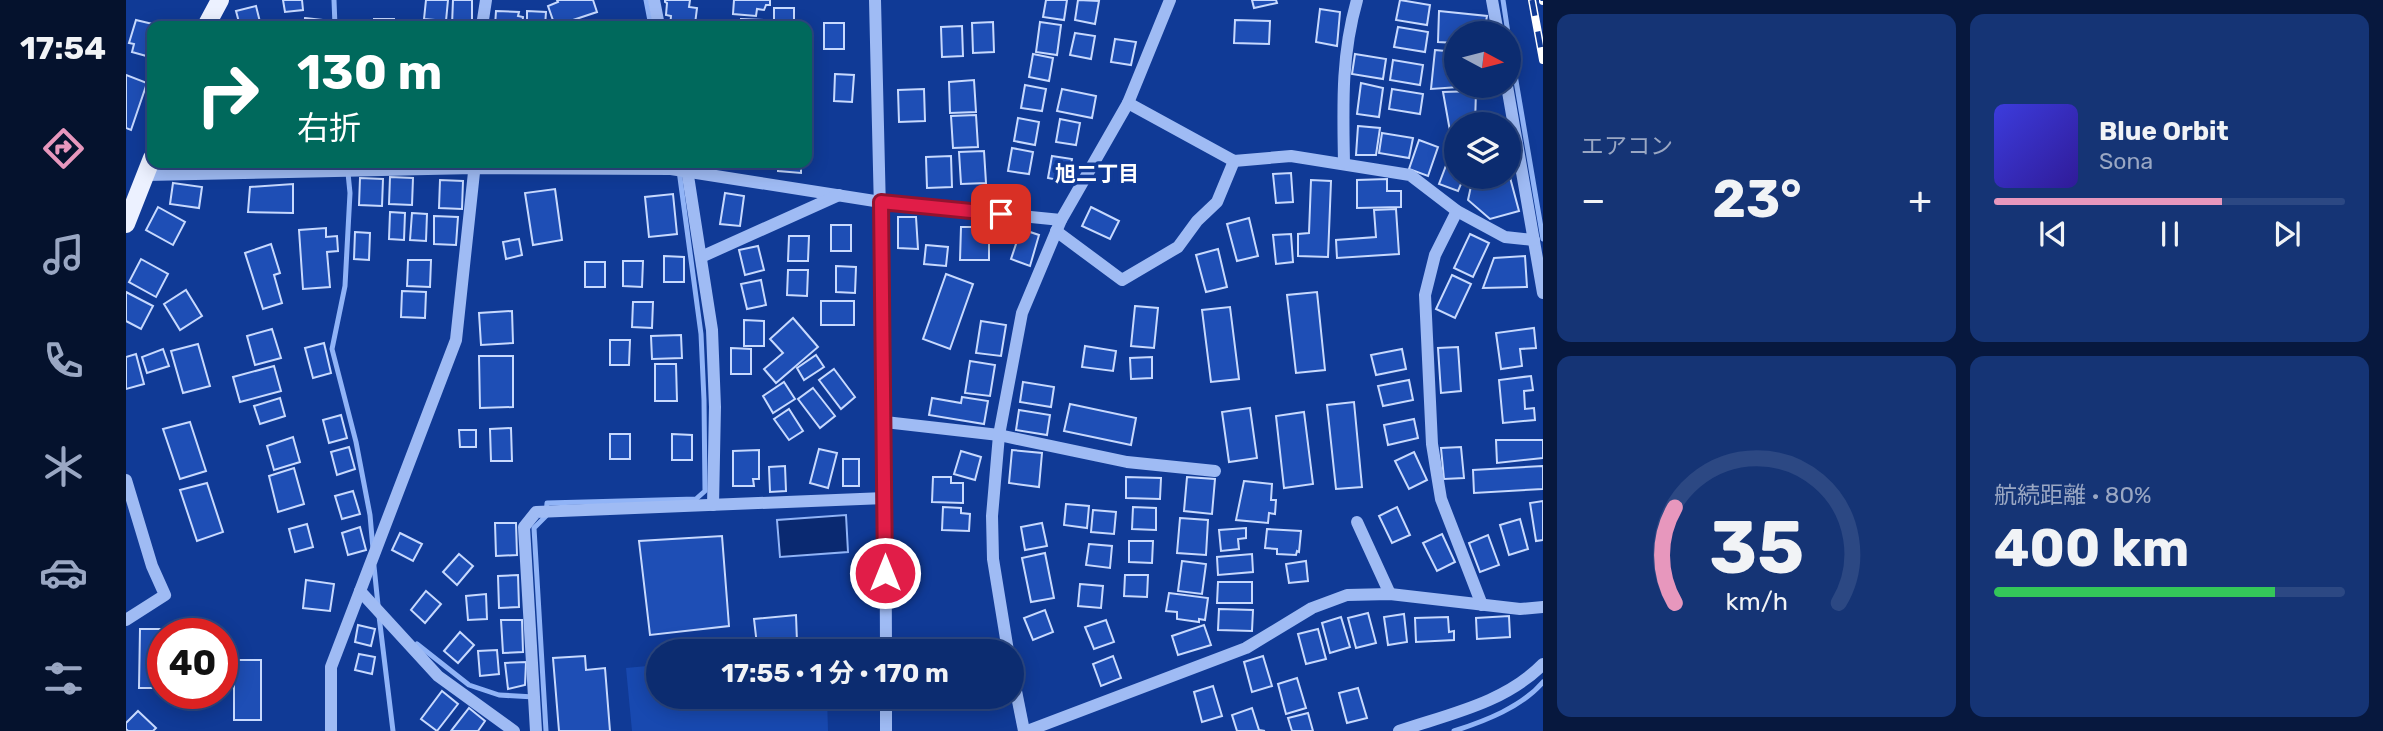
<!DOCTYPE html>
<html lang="ja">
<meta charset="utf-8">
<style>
body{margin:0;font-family:Rubik,"Noto Sans JP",sans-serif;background:#153475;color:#f1f3f6;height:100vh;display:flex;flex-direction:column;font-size:26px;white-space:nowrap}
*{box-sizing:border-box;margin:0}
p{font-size:23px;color:#9aa7c3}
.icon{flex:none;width:38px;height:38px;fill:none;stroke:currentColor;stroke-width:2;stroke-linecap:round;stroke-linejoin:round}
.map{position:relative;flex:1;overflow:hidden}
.details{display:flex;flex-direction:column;gap:14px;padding:14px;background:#07183e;width:840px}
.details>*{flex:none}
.banner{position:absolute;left:21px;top:21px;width:665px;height:147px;border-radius:14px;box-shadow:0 4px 18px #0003,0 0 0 2px #2c4883;background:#00695c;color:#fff;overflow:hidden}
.needle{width:46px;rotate:97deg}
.buttons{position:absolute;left:1318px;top:21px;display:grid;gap:14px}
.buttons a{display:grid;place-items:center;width:77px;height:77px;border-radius:50%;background:#0c2c70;box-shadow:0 4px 18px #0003,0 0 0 2px #2c4883;font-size:35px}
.speed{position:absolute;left:21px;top:618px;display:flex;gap:14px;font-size:35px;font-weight:700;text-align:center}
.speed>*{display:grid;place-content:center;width:91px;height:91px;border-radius:50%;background:#0c2c70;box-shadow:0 4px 18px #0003,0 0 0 2px #2c4883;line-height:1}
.speed .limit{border:10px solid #d22;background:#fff;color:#111}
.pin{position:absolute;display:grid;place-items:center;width:60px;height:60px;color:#fff;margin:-30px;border-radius:14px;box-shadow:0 4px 10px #0006}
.me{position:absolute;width:77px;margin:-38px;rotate:0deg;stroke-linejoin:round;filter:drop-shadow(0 0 5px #0008)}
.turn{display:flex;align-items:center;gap:24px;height:147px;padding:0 35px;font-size:32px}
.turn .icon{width:91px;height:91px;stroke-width:2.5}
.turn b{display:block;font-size:49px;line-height:60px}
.big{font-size:52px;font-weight:700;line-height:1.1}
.details .widget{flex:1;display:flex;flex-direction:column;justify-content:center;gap:10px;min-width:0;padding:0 24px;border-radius:14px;background:#153475}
.details .dial{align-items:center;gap:0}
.dial svg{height:182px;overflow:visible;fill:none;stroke:#2c4883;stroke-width:7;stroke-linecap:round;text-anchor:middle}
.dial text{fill:#f1f3f6;stroke:none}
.song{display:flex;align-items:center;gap:21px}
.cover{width:84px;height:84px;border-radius:10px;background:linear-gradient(135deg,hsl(240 70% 55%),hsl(250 70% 35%))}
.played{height:7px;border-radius:4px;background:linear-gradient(90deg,#e797bd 65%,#2c4883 65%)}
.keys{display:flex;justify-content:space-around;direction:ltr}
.heat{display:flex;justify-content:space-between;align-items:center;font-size:38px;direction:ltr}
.charge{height:10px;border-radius:5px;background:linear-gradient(90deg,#34c759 80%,#2c4883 0)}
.details .tiles{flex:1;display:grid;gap:14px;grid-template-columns:repeat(2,1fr)}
.trip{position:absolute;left:520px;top:639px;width:378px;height:70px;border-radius:35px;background:#0c2c70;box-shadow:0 4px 18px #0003,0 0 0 2px #2c4883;font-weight:700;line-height:70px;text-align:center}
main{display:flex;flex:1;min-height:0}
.dock{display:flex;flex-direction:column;width:126px;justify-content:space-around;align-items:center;background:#05122d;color:#9aa7c3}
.dock .icon{width:49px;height:49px}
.dock .active{color:#e797bd}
.dock b{font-size:32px;color:#f1f3f6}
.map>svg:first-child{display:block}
.green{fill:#1849b0}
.water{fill:#0a2971;stroke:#91b4f7;stroke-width:2}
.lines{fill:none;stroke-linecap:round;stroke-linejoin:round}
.stream{stroke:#91b4f7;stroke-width:5}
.building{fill:#1e4eb5;stroke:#c7d9fe;stroke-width:2}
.minor{stroke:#9fbbf4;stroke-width:12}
.major{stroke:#ecf1ff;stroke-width:18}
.rail-casing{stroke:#fff;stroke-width:8}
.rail{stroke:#103a96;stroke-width:5;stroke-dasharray:16;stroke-linecap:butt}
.route-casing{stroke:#92132f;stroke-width:18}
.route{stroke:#e11d48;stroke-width:12}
.labels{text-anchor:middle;stroke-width:7;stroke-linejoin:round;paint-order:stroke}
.neighbourhood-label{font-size:21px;font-weight:bold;fill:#fff;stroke:#103a96}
</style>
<main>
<nav class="dock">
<b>17:54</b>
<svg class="icon active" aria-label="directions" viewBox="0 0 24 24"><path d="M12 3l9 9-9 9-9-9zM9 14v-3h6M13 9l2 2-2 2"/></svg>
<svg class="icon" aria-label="music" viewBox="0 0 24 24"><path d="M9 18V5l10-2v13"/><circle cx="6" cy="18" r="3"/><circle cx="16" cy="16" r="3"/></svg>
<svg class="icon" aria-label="phone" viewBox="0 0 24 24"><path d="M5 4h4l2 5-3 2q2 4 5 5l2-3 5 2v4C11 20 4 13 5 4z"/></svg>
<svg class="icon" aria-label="climate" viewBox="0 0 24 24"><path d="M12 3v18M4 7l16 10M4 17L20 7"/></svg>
<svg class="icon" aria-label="car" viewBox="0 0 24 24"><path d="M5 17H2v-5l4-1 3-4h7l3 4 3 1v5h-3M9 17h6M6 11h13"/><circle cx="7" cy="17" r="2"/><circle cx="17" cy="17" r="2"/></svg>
<svg class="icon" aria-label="filters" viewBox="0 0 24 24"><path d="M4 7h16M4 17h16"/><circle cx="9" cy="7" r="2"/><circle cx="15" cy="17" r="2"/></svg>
</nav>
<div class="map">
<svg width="1417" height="731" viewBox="0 0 1417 731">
<rect width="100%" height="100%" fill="#103a96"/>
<path class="green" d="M532,665V696L701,697L702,731H506L500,668Z"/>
<path class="water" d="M720,515L722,552L654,557L651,520Z"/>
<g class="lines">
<g class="stream">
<path d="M208,0L209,26"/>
<path d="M520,0L525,26"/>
<path d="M1377,0L1382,33"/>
<path d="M1382,34L1417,239"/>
<path d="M221,163L224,193L219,286L206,349L230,442L244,515L247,549"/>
<path d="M248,566L252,605"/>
<path d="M253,616L267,731"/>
<path d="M291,644L343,685L373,695L408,697"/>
<path d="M420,731L408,528L420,516L421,503L570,499L579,491L578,400L575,334L552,163"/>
<path d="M1328,731C1359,721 1396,707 1417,682"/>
</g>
</g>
<g class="building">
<path d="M157,0H176L177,10L159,12Z"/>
<path d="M300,0H322L320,21L298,19Z"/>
<path d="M327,0H346V25H326Z"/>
<path d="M431,0H467L471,12L429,26L422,6L432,2Z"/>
<path d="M539,0H564L563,7L571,8L569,24H574V26H544L545,16L540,15L541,3L539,2Z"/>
<path d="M608,0H644V5H640L638,10L631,9L630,16L607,14Z"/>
<path d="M920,0H941L938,20L917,17Z"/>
<path d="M952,0L973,1L969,24L949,20Z"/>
<path d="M1126,0H1150L1151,3L1128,8Z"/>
<path d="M1274,0L1304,5L1301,25L1270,20Z"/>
<path d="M130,6L135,26H114L110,11Z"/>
<rect x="648" y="8" width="20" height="18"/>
<path d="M1194,9L1214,12L1211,46L1190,42Z"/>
<path d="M370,11L393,12L392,16L397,17L396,26H369Z"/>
<path d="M401,11L420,12L419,26L401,25Z"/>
<path d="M1313,11L1361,16L1358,33H1330V43L1312,42Z"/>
<path d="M179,18L196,20V26H178Z"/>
<rect x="248" y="19" width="20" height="7"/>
<path d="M615,19L637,20V26H615Z"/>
<path d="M10,20L35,26H26V51L24,57L6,52L8,44L3,43Z"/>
<path d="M1109,20L1144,21L1143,44L1108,43Z"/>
<path d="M867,22L868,52L847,53L846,23Z"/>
<path d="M914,22L935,25L931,55L910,52Z"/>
<rect x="698" y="23" width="20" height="26"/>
<path d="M836,26L837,56L816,57L815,27Z"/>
<path d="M1272,27L1302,32L1299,52L1268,47Z"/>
<path d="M949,33L969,36L965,59L944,55Z"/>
<path d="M989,39L1010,42L1005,65L985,62Z"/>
<path d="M1309,50L1330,52V86H1347L1305,89Z"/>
<path d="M907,54L927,58L923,81L903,77Z"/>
<path d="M1229,54L1260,59L1257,79L1226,74Z"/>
<path d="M1267,60L1297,65L1294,85L1264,80Z"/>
<path d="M709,74L728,75L726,102L708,101Z"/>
<path d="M0,75L21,83L5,130L0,128Z"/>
<path d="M848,80L850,112L824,113L823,82Z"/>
<path d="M1235,83L1257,88L1253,117L1231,114Z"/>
<path d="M899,85L920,89L916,111L895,108Z"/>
<path d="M798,89L799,121L773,122L772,90Z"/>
<path d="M936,89L970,96L966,118L931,111Z"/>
<path d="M1266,89L1297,94L1294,114L1263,109Z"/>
<path d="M1350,91L1349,124H1330V130L1324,131L1317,92Z"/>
<path d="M850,115L852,147L827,148L825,116Z"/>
<path d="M892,118L913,122L909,145L888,141Z"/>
<path d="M934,119L954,123L950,145L930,142Z"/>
<path d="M1232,126L1254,128L1250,155H1230Z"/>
<path d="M1256,133L1287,138L1283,158L1253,153Z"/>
<path d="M1293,140L1312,147L1302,176L1283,169Z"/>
<path d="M886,148L907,152L903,174L882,171Z"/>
<path d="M858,151L860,183L835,184L833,152Z"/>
<path d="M1324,155L1330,157V177H1338L1332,191L1313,184Z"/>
<path d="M825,156L826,187L801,188L800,157Z"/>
<path d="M926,156L946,159L942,182L922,178Z"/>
<path d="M652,163H675V173L652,171Z"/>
<path d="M1382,170L1393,211L1364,219L1342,200L1347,177H1382Z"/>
<path d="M1165,173L1167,202L1150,203L1147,174Z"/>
<path d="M264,177L287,178L286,205L263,204Z"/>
<path d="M234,178L257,179L256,206L233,205Z"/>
<path d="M1261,179V191H1275V207L1231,208V180Z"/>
<path d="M314,180L337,181L336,209L313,208Z"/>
<path d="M1185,180L1205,181L1202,257L1172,256V234L1183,233Z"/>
<path d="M47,183L76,187L73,208L44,204Z"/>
<path d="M167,184V213L122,212L124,187Z"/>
<path d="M429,189L436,240L407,245L399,193Z"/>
<path d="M599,193L618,196L614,226L594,224Z"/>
<path d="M547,194L551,234L523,237L519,197Z"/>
<path d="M32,207L59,222L47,245L20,230Z"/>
<path d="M965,207L993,221L984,239L956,226Z"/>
<path d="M1270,209L1273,254L1211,258L1210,240L1250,237L1248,210Z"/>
<path d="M264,212L279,213L278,240L263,239Z"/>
<path d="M286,213L301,214L300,241L284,240Z"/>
<path d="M308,216L332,217L330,245L308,244Z"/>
<path d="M772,217H790L792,249L772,248Z"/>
<path d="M1123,218L1132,256L1111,261L1101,224Z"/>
<rect x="705" y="225" width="20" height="26"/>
<path d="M835,227H863V260H834Z"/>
<path d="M200,228V237L211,236L212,251L201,252L204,287L177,289L173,230Z"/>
<path d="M895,229L913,235L904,266L885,259Z"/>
<path d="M229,232L244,233L243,260L228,259Z"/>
<path d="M1165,234L1167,262L1150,264L1147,235Z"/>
<path d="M1344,234L1363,243L1347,277L1328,268Z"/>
<path d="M663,236H683L682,261H662Z"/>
<path d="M393,239L396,255L380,259L377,242Z"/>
<path d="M145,244L154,273L148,275L156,303L137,309L119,253Z"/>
<path d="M800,245L822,247L820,266L798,264Z"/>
<path d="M632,246L638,270L619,275L613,250Z"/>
<path d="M1092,249L1101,287L1080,292L1070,255Z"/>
<path d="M538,256L558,257V282H538Z"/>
<path d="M1399,256L1401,287L1357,288L1368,258Z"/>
<path d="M15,259L42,274L30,297L3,282Z"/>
<path d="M282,260H305L304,287L281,286Z"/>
<path d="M497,261H517L516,287L497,286Z"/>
<rect x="459" y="262" width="20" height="25"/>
<path d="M710,266L730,267L729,293L710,292Z"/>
<path d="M662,270H682L681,296L661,295Z"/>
<path d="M820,274L847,284L824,349L797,339Z"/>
<path d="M1326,275L1345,284L1329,318L1310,309Z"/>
<path d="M635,280L640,305L621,309L615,284Z"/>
<path d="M60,290L76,316L54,330L38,304Z"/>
<path d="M276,291L300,292L299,318L275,317Z"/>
<path d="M0,292L27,306L15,329L0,321Z"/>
<path d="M1191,292L1199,370L1170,373L1161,295Z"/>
<rect x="695" y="301" width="33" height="24"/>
<path d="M507,302H527L526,328L506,327Z"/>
<path d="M1009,306L1032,308L1028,348L1005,346Z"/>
<path d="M1104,307L1113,379L1085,382L1076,310Z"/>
<path d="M386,311L387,343L355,345L353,313Z"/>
<path d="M667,318L692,347L650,383L638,369L657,353L644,339Z"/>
<path d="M618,320L638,321V346H618Z"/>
<path d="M855,321L880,325L875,356L850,353Z"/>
<path d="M1408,328L1410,348L1394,349L1396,366L1375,369L1370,333Z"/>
<path d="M146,329L155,358L129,365L121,336Z"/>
<path d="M555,335L556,358L526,359L525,336Z"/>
<path d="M484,340H504L503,365H484Z"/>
<path d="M198,343L205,373L187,378L179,348Z"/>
<path d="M72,344L84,386L57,393L45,351Z"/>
<path d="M959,346L990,351L987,371L956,367Z"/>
<path d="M1332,347L1335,391L1315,393L1312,348Z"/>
<path d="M605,348L625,349V374H605Z"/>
<path d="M37,349L43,366L21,373L16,357Z"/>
<path d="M1276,349L1280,369L1250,375L1245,355Z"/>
<path d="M10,354L18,384L0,389V357Z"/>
<path d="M690,355L698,367L678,380L671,368Z"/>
<path d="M353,356H387V407L354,408Z"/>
<path d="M1026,357V378L1005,379L1004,358Z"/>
<path d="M844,361L869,365L864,396L839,393Z"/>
<path d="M529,364H550L551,401H529Z"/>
<path d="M148,366L155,391L114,402L107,377Z"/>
<path d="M708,369L729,397L715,409L693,380Z"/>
<path d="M1405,376L1407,390L1398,391L1399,409L1408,408L1409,420L1377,423L1373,380Z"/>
<path d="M1283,380L1287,400L1257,406L1252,386Z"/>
<path d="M658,382L669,399L647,413L637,396Z"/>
<path d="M897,382L928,387L925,407L894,402Z"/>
<path d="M687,388L709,416L694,428L672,399Z"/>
<path d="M836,397L862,401L858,424L803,415L806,398L835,403Z"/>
<path d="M154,398L159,416L134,424L128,406Z"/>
<path d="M1228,402L1236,487L1210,489L1201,405Z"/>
<path d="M944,404L1010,418L1005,445L938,431Z"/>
<path d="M1124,408L1131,458L1103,462L1096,412Z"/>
<path d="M663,409L677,431L663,440L648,419Z"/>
<path d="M893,410L924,415L921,435L890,430Z"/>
<path d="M1178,412L1187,484L1158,488L1150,416Z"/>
<path d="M215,415L221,438L203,443L197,420Z"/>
<path d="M1288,419L1292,438L1262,445L1258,425Z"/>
<path d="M64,422L80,471L54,479L37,429Z"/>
<path d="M385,428L386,461H365L364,429Z"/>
<path d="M333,430H350V447H334Z"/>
<rect x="484" y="434" width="20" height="25"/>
<path d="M546,434L566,435V460H546Z"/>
<path d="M167,437L174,462L148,470L141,446Z"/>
<path d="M1370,440H1417V458L1371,463Z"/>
<path d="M223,447L229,469L211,475L205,452Z"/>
<path d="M1335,447L1338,478L1318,479L1315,448Z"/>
<path d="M693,449L711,453L702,488L684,483Z"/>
<path d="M633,450V479H627L628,486H607V451Z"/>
<path d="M886,450L916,453L913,487L883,483Z"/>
<path d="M835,451L855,457L849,480L828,474Z"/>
<path d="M1288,452L1301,480L1283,489L1269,461Z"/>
<rect x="717" y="459" width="16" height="27"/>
<path d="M659,466L660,491L644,492L643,467Z"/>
<path d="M1417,466V489L1348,493L1347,470Z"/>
<path d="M168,468L178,504L152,512L143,476Z"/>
<path d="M807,477H825V483H837V503L806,502Z"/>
<path d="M1000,477L1035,478L1034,499L1000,498Z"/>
<path d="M1061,477L1089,479L1086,514L1058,511Z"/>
<path d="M1118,481L1146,484L1145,500H1150L1149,514L1143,513L1142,523L1110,520Z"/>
<path d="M81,483L97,532L71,541L54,490Z"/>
<path d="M227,491L234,514L216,519L209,496Z"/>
<path d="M1417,501V540L1410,541L1404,503Z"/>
<path d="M940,504L963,506L961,528L938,525Z"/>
<path d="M817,507L835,508V513L844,514L843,531L816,530Z"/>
<path d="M1007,507L1030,508V530L1006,529Z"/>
<path d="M1271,507L1284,535L1266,543L1253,516Z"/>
<path d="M967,510L990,512L988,534L965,532Z"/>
<path d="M1054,518L1082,520L1080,555L1051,553Z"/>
<path d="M1394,519L1402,549L1383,555L1374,525Z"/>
<path d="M369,523H390L391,555L370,556Z"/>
<path d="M916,523L921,546L899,550L895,527Z"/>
<path d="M181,524L187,547L169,552L163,529Z"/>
<path d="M234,527L240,550L222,555L216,533Z"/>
<path d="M1120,528V538L1112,539L1113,549L1095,551L1093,530Z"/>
<path d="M1141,529L1175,531L1173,552L1171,551L1170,555L1151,554V549L1139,548Z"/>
<path d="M274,533L296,544L287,561L266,550Z"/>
<path d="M1316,534L1329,562L1311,571L1297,543Z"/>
<path d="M1362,535L1373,565L1354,572L1343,543Z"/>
<path d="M596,536L603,626L524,635L513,541Z"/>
<path d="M1003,541H1027L1026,563L1003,562Z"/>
<path d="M963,544L986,546L984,568L960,565Z"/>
<path d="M919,553L928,598L905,602L896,558Z"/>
<path d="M333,554L347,566L331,585L317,572Z"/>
<path d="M1126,554L1127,572L1092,575L1091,557Z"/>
<path d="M1056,561L1080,564L1076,594L1052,591Z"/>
<path d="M1180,561L1182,581L1163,583L1160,564Z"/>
<path d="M392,575L393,607L373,608L372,576Z"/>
<path d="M999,575H1022L1021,597L998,596Z"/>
<path d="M180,580L208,584L204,611L177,608Z"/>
<path d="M1092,582H1126V603H1091Z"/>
<path d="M954,584L977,586L975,608L952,606Z"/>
<path d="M300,591L315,604L299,623L285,610Z"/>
<path d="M1043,593L1082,598L1079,620L1073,619V622L1051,619V612L1040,611Z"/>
<path d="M360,594L361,619L342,620L340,596Z"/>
<path d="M1093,609L1127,610L1126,631L1092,630Z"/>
<path d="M919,610L927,632L907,640L898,618Z"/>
<path d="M1242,613L1250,643L1230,648L1222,618Z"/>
<path d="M1278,614L1281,642L1262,645L1258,617Z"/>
<path d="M670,615L671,642L631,645L628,619Z"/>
<path d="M1383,616L1384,637L1351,639L1350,618Z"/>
<path d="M1215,617L1224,647L1204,653L1196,623Z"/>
<path d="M1322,617L1323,632L1328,631V640L1290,642L1289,618Z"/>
<path d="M375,620H396L397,652L377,653Z"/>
<path d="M980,620L988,642L968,649L959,627Z"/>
<path d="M232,625L249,629L245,646L229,642Z"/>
<path d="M1078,625L1085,645L1052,655L1046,636Z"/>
<path d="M14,629H51V634H37V688H13Z"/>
<path d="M1192,629L1200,659L1180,664L1172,634Z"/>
<path d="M334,632L348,645L332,663L318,651Z"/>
<path d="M371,650L373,674L354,676L352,651Z"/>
<path d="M233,654L249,657L246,674L229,670Z"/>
<path d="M459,656L460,670L479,668L484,731H433L427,658Z"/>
<path d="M987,656L995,678L975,686L967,664Z"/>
<path d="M1137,656L1146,686L1126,692L1118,662Z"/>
<rect x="108" y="660" width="27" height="60"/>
<path d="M400,662L399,685L382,689L379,663Z"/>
<path d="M1171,678L1180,708L1160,714L1152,684Z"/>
<path d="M1087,686L1096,716L1076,722L1068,692Z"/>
<path d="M1232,688L1241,718L1221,723L1213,693Z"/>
<path d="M316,691L332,704L311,731L295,719Z"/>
<path d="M343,708L359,721L352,731H325Z"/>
<path d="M1126,708L1133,730L1139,731H1111L1106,715Z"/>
<path d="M12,711L30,728L27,731H2L0,729V723Z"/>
<path d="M1182,713L1187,731H1166L1162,718Z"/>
</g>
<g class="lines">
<g class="minor">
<path d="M528,0L533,26"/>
<path d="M749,0L759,422L760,651"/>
<path d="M1366,0L1372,33"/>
<path d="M356,26L360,0"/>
<path d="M1381,86L1417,293"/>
<path d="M1002,103L1108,161L1165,156L1284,175L1331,211L1379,237L1408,240"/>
<path d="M560,163L586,330L589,407L587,505"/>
<path d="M1218,163C1217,106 1215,56 1231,0"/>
<path d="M20,175L348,168L545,169L755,202L935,220"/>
<path d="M1331,211L1309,255L1299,295L1306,444L1315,499L1356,605"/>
<path d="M930,231L996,280L1052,247L1071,221L1091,202L1108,161"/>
<path d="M575,257L713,195"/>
<path d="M759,422L873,435L1001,462L1089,471"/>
<path d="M0,480L26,566L39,595L0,620"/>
<path d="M1231,522L1264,594"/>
<path d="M234,591L312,676L388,731"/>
<path d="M882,651L867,559L866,516L873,435L896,313L935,220L1002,103L1044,0"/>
<path d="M886,671L898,731"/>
<path d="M760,696V731"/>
<path d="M205,731V667L330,340L349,163"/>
<path d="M410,731L398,527L410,512L759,498"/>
<path d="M901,731L1120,648L1186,608L1221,595L1264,594L1394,609L1417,607"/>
<path d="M1273,731C1323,714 1379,703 1417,664"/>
</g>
<g class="major">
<path d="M80,26L94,0"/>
<path d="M0,224L26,158"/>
</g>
<g class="rail-casing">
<g id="rail">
<path d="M1406,0L1417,60"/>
<path d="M1417,0V1"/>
</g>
</g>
<use href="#rail" class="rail"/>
</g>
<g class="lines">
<g class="route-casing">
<path id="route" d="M759,573L755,202L875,214"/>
</g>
<use href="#route" class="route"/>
</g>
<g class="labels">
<g class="neighbourhood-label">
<text x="971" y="181">旭二丁目</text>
</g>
</g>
</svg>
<div class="buttons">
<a><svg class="needle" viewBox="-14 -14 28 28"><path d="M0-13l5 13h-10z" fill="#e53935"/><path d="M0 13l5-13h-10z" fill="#9aa7c3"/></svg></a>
<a><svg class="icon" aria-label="layers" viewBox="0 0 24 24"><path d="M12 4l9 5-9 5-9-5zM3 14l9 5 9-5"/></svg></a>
</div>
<div class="speed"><div class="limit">40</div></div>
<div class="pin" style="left:875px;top:214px;background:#d93025"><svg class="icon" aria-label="arrive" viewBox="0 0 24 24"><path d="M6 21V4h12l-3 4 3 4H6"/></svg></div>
<svg class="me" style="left:759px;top:573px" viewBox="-20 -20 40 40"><circle r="17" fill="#e11d48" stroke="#fff" stroke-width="3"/><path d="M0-11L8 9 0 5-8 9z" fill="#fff"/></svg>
<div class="trip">17:55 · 1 分 · 170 m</div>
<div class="banner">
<div class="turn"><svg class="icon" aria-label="right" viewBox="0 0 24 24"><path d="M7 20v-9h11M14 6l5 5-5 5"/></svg><div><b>130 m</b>右折</div></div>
</div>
</div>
<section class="details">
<div class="tiles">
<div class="widget"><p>エアコン</p>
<div class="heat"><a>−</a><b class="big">23°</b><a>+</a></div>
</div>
<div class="widget">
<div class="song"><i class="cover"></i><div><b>Blue Orbit</b><p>Sona</p></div></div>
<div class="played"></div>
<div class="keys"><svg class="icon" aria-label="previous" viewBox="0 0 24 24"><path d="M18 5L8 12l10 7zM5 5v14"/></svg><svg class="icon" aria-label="pause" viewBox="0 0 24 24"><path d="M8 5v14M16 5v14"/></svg><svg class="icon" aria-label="next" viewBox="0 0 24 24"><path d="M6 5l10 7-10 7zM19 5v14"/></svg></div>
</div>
<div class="widget dial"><svg viewBox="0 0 100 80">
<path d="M14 69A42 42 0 1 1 86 69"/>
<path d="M14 69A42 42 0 0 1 14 27" stroke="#e797bd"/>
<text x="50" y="56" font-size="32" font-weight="700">35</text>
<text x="50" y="72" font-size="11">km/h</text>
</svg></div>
<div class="widget"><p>航続距離 · 80%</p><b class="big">400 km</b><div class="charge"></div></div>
</div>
</section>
</main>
